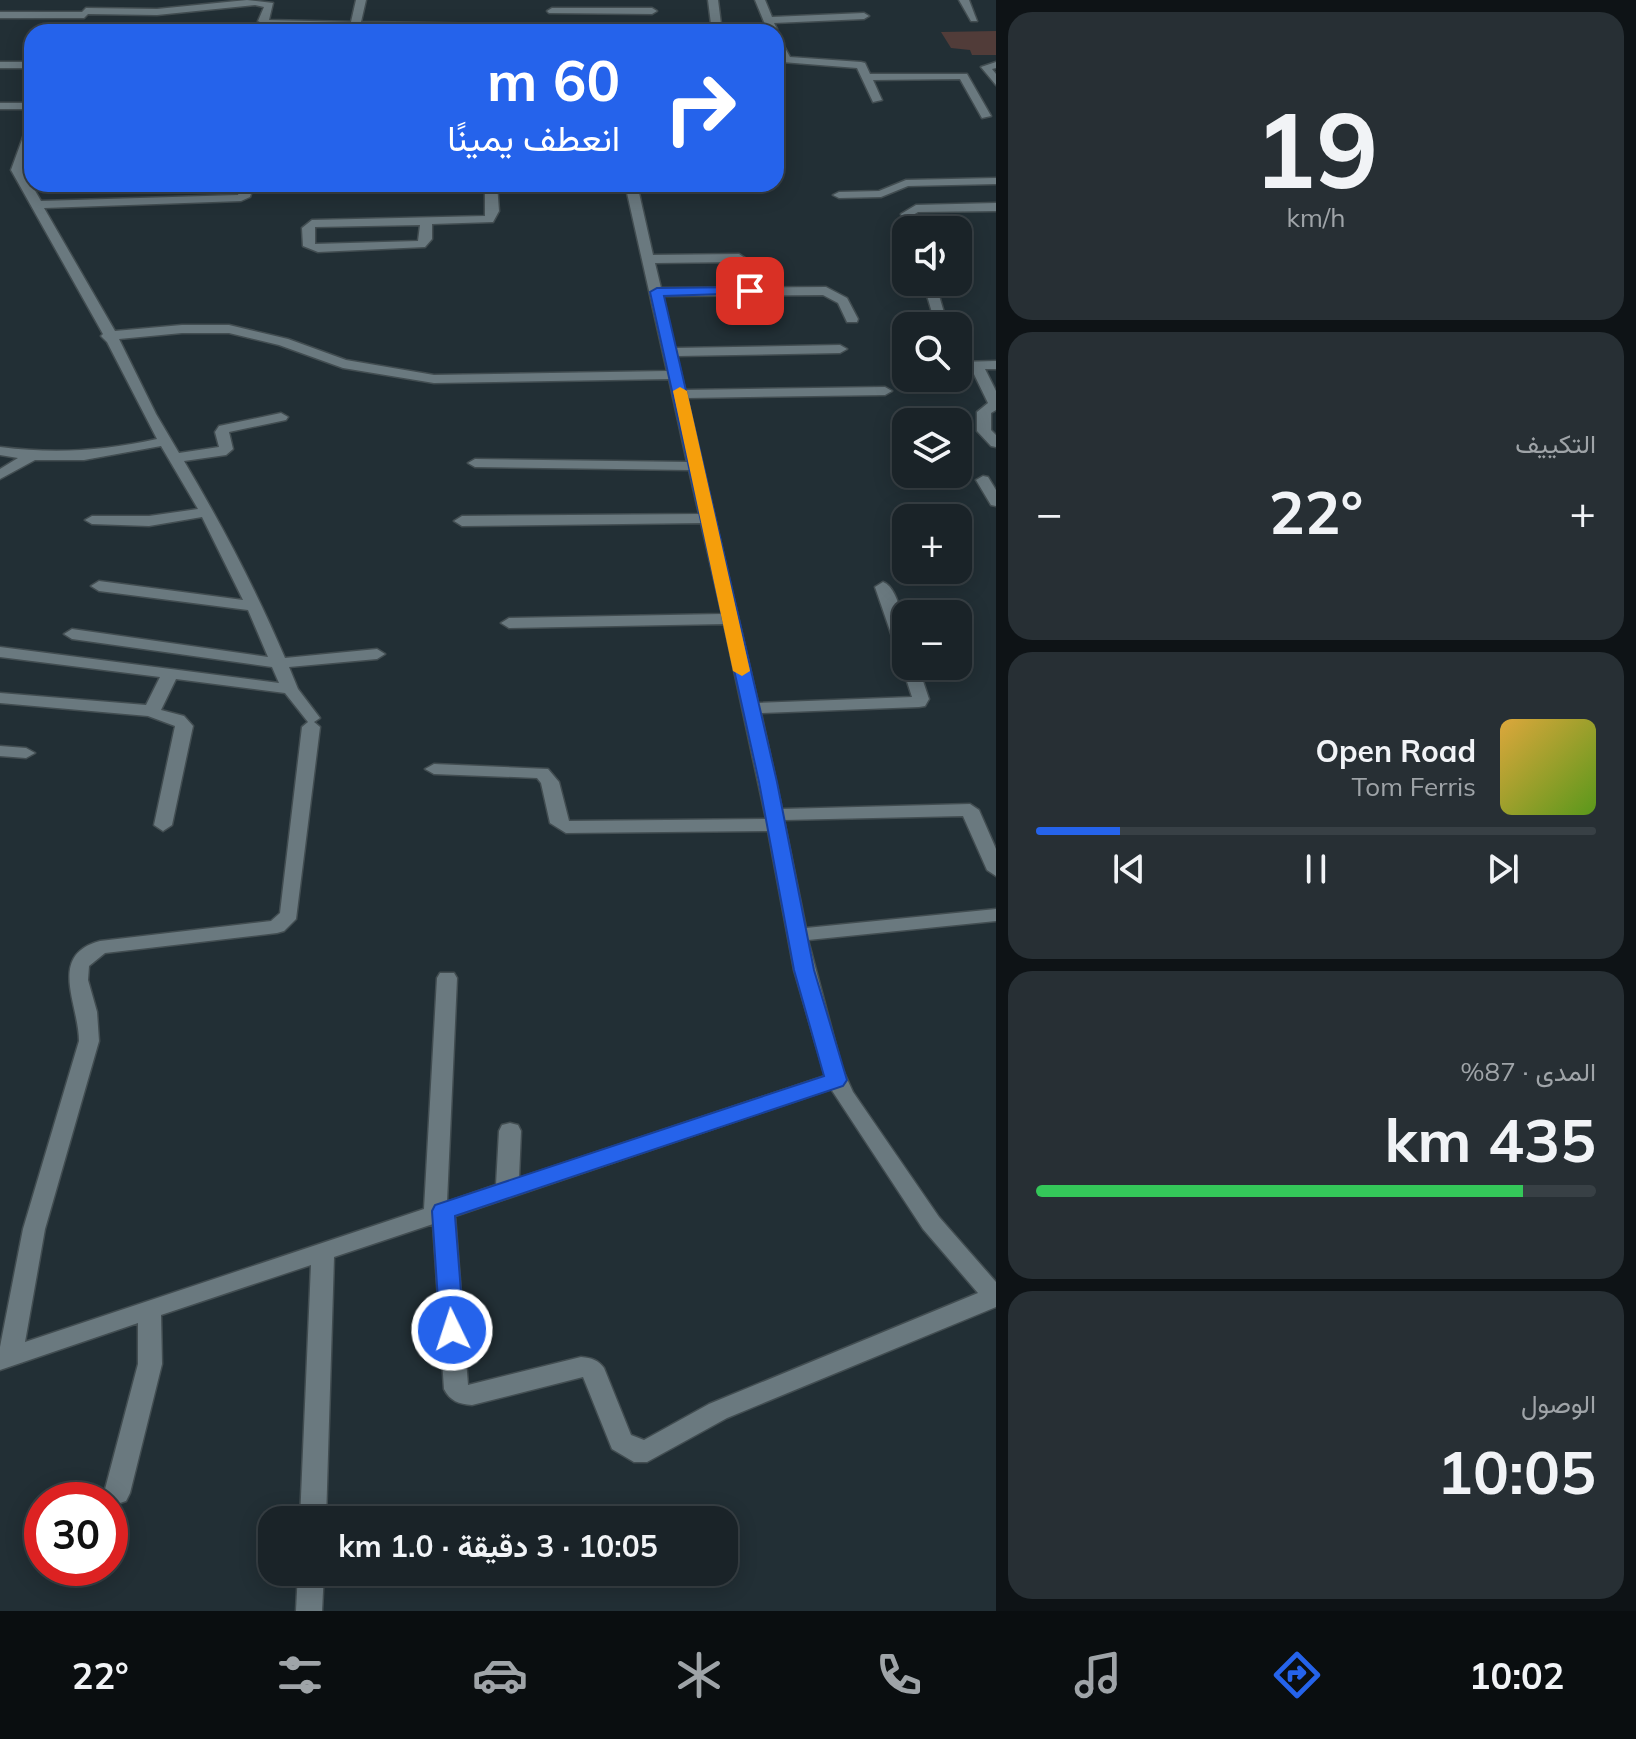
<!DOCTYPE html>
<html lang="ar">
<meta charset="utf-8">
<style>
body{margin:0;font-family:Mulish,Vazirmatn,sans-serif;background:#272f34;color:#f1f3f6;direction:rtl;height:100vh;display:flex;flex-direction:column;font-size:30px;white-space:nowrap}
*{box-sizing:border-box;margin:0}
p{font-size:26px;color:#9fa4a8}
.icon{flex:none;width:44px;height:44px;fill:none;stroke:currentColor;stroke-width:2;stroke-linecap:round;stroke-linejoin:round}
.map{position:relative;flex:1;overflow:hidden;direction:ltr}
.sheet{display:flex;flex-direction:column;gap:12px;padding:12px;background:#0e1316;width:640px}
.sheet>*{flex:none}
.top-card{position:absolute;left:24px;top:24px;width:760px;height:168px;border-radius:24px;box-shadow:0 4px 20px #0003,0 0 0 2px #384045;direction:rtl;background:#2563eb;color:#fff;overflow:hidden}
.buttons{position:absolute;left:892px;top:216px;display:grid;gap:16px}
.buttons a{display:grid;place-items:center;width:80px;height:80px;border-radius:16px;background:#1a2328;box-shadow:0 4px 20px #0003,0 0 0 2px #384045;font-size:40px}
.speed{position:absolute;left:24px;top:1482px;display:flex;gap:16px;font-size:40px;font-weight:700;text-align:center}
.speed>*{display:grid;place-content:center;width:104px;height:104px;border-radius:50%;background:#1a2328;box-shadow:0 4px 20px #0003,0 0 0 2px #384045;line-height:1}
.speed .limit{border:12px solid #d22;background:#fff;color:#111}
.pin{position:absolute;display:grid;place-items:center;width:68px;height:68px;color:#fff;margin:-34px;border-radius:16px;box-shadow:0 4px 12px #0006}
.me{position:absolute;width:88px;margin:-44px;rotate:356deg;stroke-linejoin:round;filter:drop-shadow(0 0 6px #0008)}
.turn{display:flex;align-items:center;gap:28px;height:168px;padding:0 32px;font-size:36px}
.turn .icon{width:104px;height:104px;stroke-width:2.5}
.turn b{display:block;font-size:56px;line-height:68px}
.big{font-size:60px;font-weight:700;line-height:1.1}
.sheet .card{flex:1;display:flex;flex-direction:column;justify-content:center;gap:12px;min-width:0;padding:0 28px;border-radius:24px;background:#272f34}
.sheet .dial{align-items:center;gap:0}
.dial b{font-size:104px;line-height:1}
.song{display:flex;align-items:center;gap:24px}
.cover{width:96px;height:96px;border-radius:12px;background:linear-gradient(135deg,hsl(40 70% 55%),hsl(90 70% 35%))}
.played{height:8px;border-radius:4px;background:linear-gradient(90deg,#2563eb 15%,#384045 15%)}
.keys{display:flex;justify-content:space-around;direction:ltr}
.heat{display:flex;justify-content:space-between;align-items:center;font-size:44px;direction:ltr}
.charge{height:12px;border-radius:6px;background:linear-gradient(90deg,#34c759 87%,#384045 0)}
.trip{position:absolute;left:258px;top:1506px;width:480px;height:80px;border-radius:24px;background:#1a2328;box-shadow:0 4px 20px #0003,0 0 0 2px #384045;font-weight:700;line-height:80px;text-align:center;direction:rtl}
.tabs{display:flex;height:128px;justify-content:space-around;align-items:center;background:#0a0e10;color:#9fa4a8}
.tabs .icon{width:56px;height:56px}
.tabs .on{color:#2563eb}
.tabs b{font-size:36px;color:#f1f3f6}
main{display:flex;flex:1;min-height:0}
.map>svg:first-child{display:block}
.green{fill:#513c39}
.lines{fill:none;stroke-linecap:round;stroke-linejoin:round}
.minor-casing{stroke:#424d51;stroke-width:3}
.minor{fill:#6a797f;fill-rule:evenodd}
.route{fill:#2563eb;stroke:#184099;stroke-width:2}
.slow{fill:#f59e0b}
</style>
<main>
<section class="sheet">
<div class="card dial"><b>19</b><p>km/h</p></div>
<div class="card"><p>التكييف</p>
<div class="heat"><a>−</a><b class="big">22°</b><a>+</a></div>
</div>
<div class="card">
<div class="song"><i class="cover"></i><div><b>Open Road</b><p>Tom Ferris</p></div></div>
<div class="played"></div>
<div class="keys"><svg class="icon" aria-label="previous" viewBox="0 0 24 24"><path d="M18 5L8 12l10 7zM5 5v14"/></svg><svg class="icon" aria-label="pause" viewBox="0 0 24 24"><path d="M8 5v14M16 5v14"/></svg><svg class="icon" aria-label="next" viewBox="0 0 24 24"><path d="M6 5l10 7-10 7zM19 5v14"/></svg></div>
</div>
<div class="card"><p>المدى · 87%</p><b class="big">435 km</b><div class="charge"></div></div>
<div class="card"><p>الوصول</p><b class="big">10:05</b></div>
</section>
<div class="map">
<svg width="996" height="1611" viewBox="0 0 996 1611">
<rect width="100%" height="100%" fill="#222f35"/>
<path class="green" d="M996,31V55H972L970,50L951,48L941,32Z"/>
<g class="lines">
<g class="minor-casing">
<g id="minor">
<path d="M247,0L273,3L269,20L351,22L356,0H366L361,22L552,25L557,28L552,31L267,26L258,21L264,7L255,5L157,15L88,14L84,18H0V12H82L86,8L157,9Z"/>
<path d="M708,0H718L722,32H712Z"/>
<path d="M755,0H765L772,17L864,13L869,16L864,19L774,23L777,29L772,32L767,29Z"/>
<path d="M959,0H969L977,21H971Z"/>
<path d="M552,8H652L657,11L652,14L549,13L547,11Z"/>
<path d="M776,38L780,39L790,57L861,62L865,63L870,74H967L991,116L982,118L960,79L873,80L882,100L873,102L857,68L782,62L776,51Z"/>
<rect x="0" y="62" width="32" height="6"/>
<path d="M996,62V68L992,69L996,74V85L981,67Z"/>
<rect x="0" y="103" width="32" height="6"/>
<path d="M32,123V142L23,170L41,201L238,195L242,184H254L250,197L241,201L44,208L115,331L182,325H229L288,339L346,360L434,375L667,371L625,184H637L653,255L739,254L745,258L739,262L655,263L661,288L826,287L847,298L858,319L857,322H847L838,303L823,295L663,296L675,348L840,345L847,349L840,353L677,356L685,390L885,387L892,391L885,395L687,398L758,703L912,697L902,666L906,662V666H918L929,699L925,706L919,707L761,713L782,809L970,804L979,810L996,849V876L987,870L963,816L784,820L806,928L996,909V921L808,940L842,1068L853,1092L939,1217L996,1282V1307L727,1418L647,1462H634L612,1449L583,1377L472,1405C459,1404 450,1401 444,1389L433,1224L334,1257L326,1520H300L311,1265L161,1315L162,1364L130,1493L126,1501L117,1504L108,1500L104,1493L138,1364V1323L0,1370V1347L23,1229L79,1041C79,1004 47,955 100,941L271,921L280,913L302,727L308,722L285,693L176,679L161,710L184,716L193,726L172,825L163,831L154,825L175,726L148,716L0,703V693L146,705L160,677L0,657V647L279,683L272,667L72,639L64,634L72,629L268,657L248,610L99,591L91,586L99,581L243,600L202,517L149,526L92,524L85,520L92,516H149L198,509L161,446L84,460H35L0,479V469L18,458L0,455V447C55,454 103,451 157,439L107,342L101,336L103,334L11,170L27,126ZM182,333H229L279,345L343,368L434,383L669,379L687,462L475,459L468,463L475,467L689,470L699,514L462,516L454,521L462,526L701,523L722,614L509,618L501,623L509,628L724,624L766,819L569,821L559,782L548,769L434,764L425,769L434,774L537,778L541,783L550,823L566,833L768,831L794,970L825,1076L519,1178L521,1131L518,1125L510,1123L502,1125L499,1131L496,1185L447,1202L457,978L454,973H440L437,978L424,1209L25,1342L45,1229L99,1041L97,1012L88,980L89,966L105,953L277,933L284,931L296,919L320,727L314,722L320,718L298,689L289,667L377,659L385,654L377,649L285,658C256,590 222,525 184,461L226,455L233,449L229,432L286,420L288,417L281,413L219,426L215,432L219,447L179,453L156,414L119,339ZM831,1089L923,1229L978,1293L709,1404L644,1440L631,1435L604,1368C598,1360 592,1358 581,1357L468,1385L455,1216Z"/>
<path d="M996,178V184L908,186L881,197L839,198L833,195L839,192L879,191L906,180Z"/>
<path d="M485,184H497L499,211L493,222L432,224V239L425,247L318,252L303,246L302,228L312,220L485,216ZM420,225L418,241L315,244V227Z"/>
<path d="M996,203V211L918,212L913,215L917,230L906,231L901,214L916,205Z"/>
<path d="M923,282H935L948,326H936Z"/>
<path d="M996,361V369H985L996,391V410L991,413V430L996,435V447L991,446L977,431V412L988,403L972,370H958V362Z"/>
<path d="M983,476L988,477L996,490V506L991,505L976,480Z"/>
<path d="M883,582C902,589 906,641 906,659L898,654L875,587Z"/>
<path d="M0,746L26,748L35,753L26,758L0,756Z"/>
<path d="M298,1572H324L322,1611H296Z"/>
</g>
</g>
<use href="#minor" class="minor"/>
</g>
<path class="route" d="M750,287L756,291L754,293L664,296L777,782L814,970L847,1080L843,1086L455,1216L464,1330L460,1337L452,1339L443,1337L440,1330L432,1211L435,1205L824,1076L794,970L759,782L650,292L657,288Z"/>
<path class="slow" d="M680,387L687,391L750,671L742,676L733,671L673,391Z"/>
</svg>
<div class="buttons">
<a><svg class="icon" aria-label="sound" viewBox="0 0 24 24"><path d="M4 9h4l5-4v14l-5-4H4zM17 9q2 3 0 6"/></svg></a>
<a><svg class="icon" aria-label="search" viewBox="0 0 24 24"><circle cx="10" cy="10" r="6"/><path d="M15 15l6 6"/></svg></a>
<a><svg class="icon" aria-label="layers" viewBox="0 0 24 24"><path d="M12 4l9 5-9 5-9-5zM3 14l9 5 9-5"/></svg></a>
<a>+</a>
<a>−</a>
</div>
<div class="speed"><div class="limit">30</div></div>
<div class="pin" style="left:750px;top:291px;background:#d93025"><svg class="icon" aria-label="arrive" viewBox="0 0 24 24"><path d="M6 21V4h12l-3 4 3 4H6"/></svg></div>
<svg class="me" style="left:452px;top:1330px" viewBox="-20 -20 40 40"><circle r="17" fill="#2563eb" stroke="#fff" stroke-width="3"/><path d="M0-11L8 9 0 5-8 9z" fill="#fff"/></svg>
<div class="trip">10:05 · 3 دقيقة · 1.0 km</div>
<div class="top-card">
<div class="turn"><svg class="icon" aria-label="right" viewBox="0 0 24 24"><path d="M7 20v-9h11M14 6l5 5-5 5"/></svg><div><b>60 m</b>انعطف يمينًا</div></div>
</div>
</div>
</main>
<nav class="tabs">
<b>10:02</b>
<svg class="icon on" aria-label="directions" viewBox="0 0 24 24"><path d="M12 3l9 9-9 9-9-9zM9 14v-3h6M13 9l2 2-2 2"/></svg>
<svg class="icon" aria-label="music" viewBox="0 0 24 24"><path d="M9 18V5l10-2v13"/><circle cx="6" cy="18" r="3"/><circle cx="16" cy="16" r="3"/></svg>
<svg class="icon" aria-label="phone" viewBox="0 0 24 24"><path d="M5 4h4l2 5-3 2q2 4 5 5l2-3 5 2v4C11 20 4 13 5 4z"/></svg>
<svg class="icon" aria-label="climate" viewBox="0 0 24 24"><path d="M12 3v18M4 7l16 10M4 17L20 7"/></svg>
<svg class="icon" aria-label="car" viewBox="0 0 24 24"><path d="M5 17H2v-5l4-1 3-4h7l3 4 3 1v5h-3M9 17h6M6 11h13"/><circle cx="7" cy="17" r="2"/><circle cx="17" cy="17" r="2"/></svg>
<svg class="icon" aria-label="filters" viewBox="0 0 24 24"><path d="M4 7h16M4 17h16"/><circle cx="9" cy="7" r="2"/><circle cx="15" cy="17" r="2"/></svg>
<b>22°</b>
</nav>
